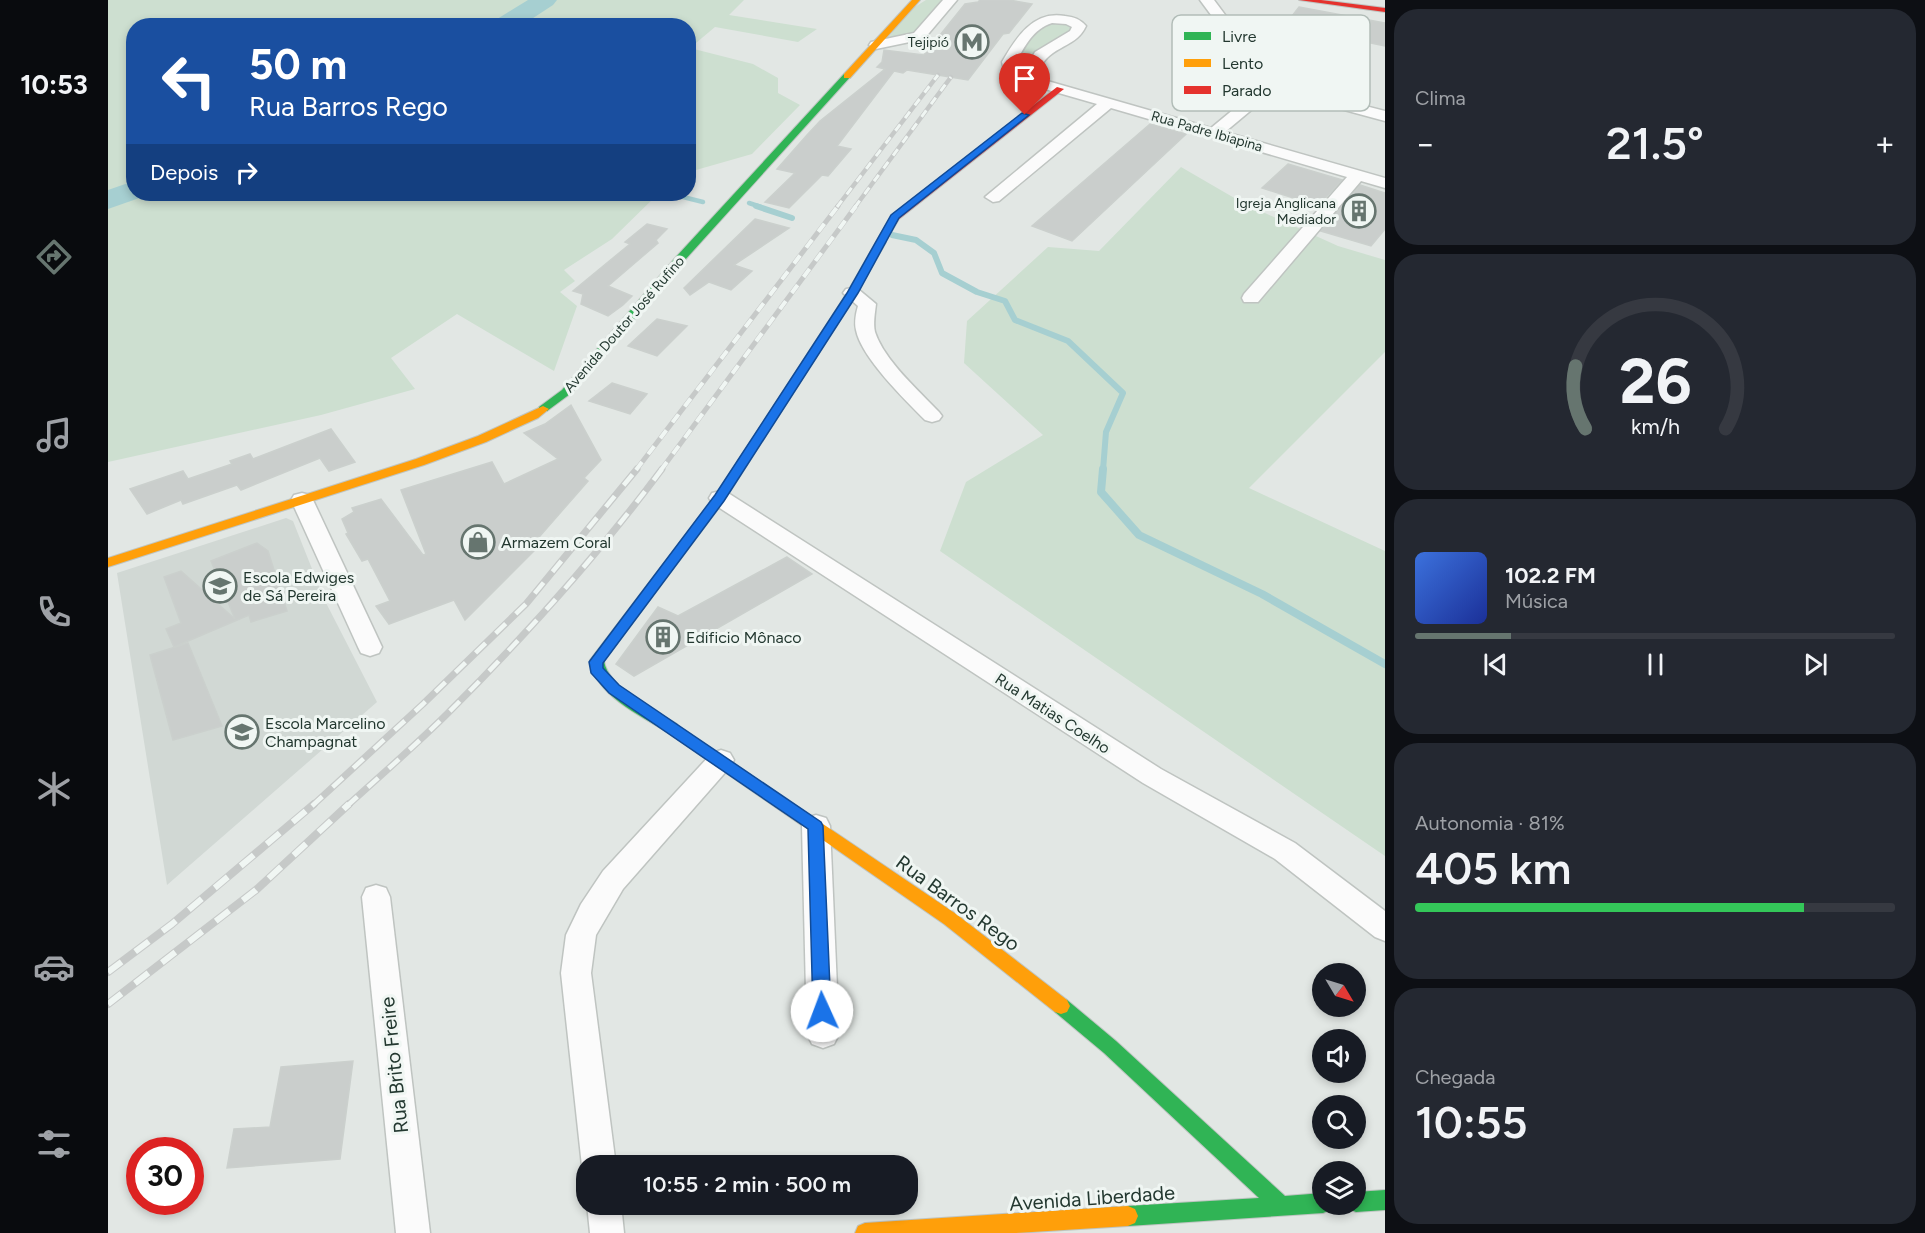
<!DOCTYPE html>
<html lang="pt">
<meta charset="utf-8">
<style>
body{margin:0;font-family:Figtree,sans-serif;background:#242831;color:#f1f3f6;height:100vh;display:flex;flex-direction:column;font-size:22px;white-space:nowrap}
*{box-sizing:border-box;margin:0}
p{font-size:20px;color:#9ea1a6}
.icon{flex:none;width:33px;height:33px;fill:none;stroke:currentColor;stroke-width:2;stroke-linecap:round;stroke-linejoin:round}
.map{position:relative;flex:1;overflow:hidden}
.sheet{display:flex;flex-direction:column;gap:9px;padding:9px;background:#0d0f14;width:540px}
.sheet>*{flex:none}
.banner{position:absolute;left:18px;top:18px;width:570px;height:183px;border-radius:24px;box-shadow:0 3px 9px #0003;background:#1a4fa0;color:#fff;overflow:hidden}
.needle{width:39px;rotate:128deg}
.buttons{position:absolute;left:1204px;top:963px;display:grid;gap:12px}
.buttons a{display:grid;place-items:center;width:54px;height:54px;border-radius:50%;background:#171b24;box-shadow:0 3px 9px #0003;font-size:30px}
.speed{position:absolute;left:18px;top:1137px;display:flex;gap:12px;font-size:30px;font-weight:700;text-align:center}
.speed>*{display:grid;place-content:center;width:78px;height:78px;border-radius:50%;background:#171b24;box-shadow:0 3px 9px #0003;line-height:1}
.speed .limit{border:9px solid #d22;background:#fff;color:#111}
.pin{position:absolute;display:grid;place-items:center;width:51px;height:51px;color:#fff;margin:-62px -26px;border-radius:50% 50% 50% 0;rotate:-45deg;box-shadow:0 0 6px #0007}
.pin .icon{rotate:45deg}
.me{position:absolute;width:66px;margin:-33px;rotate:358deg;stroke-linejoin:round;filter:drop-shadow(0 0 4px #0008)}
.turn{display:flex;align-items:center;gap:21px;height:126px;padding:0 24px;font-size:27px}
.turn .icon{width:78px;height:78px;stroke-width:2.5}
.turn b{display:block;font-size:42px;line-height:51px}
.then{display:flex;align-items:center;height:57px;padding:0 24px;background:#0003;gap:12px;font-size:22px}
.big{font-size:45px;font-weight:600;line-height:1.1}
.sheet .widget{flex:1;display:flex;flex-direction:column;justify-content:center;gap:9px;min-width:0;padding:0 21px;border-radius:24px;background:#242831}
.sheet .dial{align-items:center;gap:0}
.dial svg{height:156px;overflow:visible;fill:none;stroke:#363941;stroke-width:7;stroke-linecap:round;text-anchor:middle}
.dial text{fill:#f1f3f6;stroke:none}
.song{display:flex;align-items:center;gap:18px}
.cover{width:72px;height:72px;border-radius:9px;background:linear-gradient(135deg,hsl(220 70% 55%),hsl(230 70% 35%))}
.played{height:6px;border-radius:3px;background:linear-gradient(90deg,#66756f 20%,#363941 20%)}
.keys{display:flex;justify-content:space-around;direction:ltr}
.heat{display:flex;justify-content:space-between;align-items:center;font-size:33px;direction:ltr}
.charge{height:9px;border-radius:4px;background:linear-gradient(90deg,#34c759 81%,#363941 0)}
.trip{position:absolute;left:468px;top:1155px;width:342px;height:60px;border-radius:24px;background:#171b24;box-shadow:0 3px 9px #0003;font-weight:600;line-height:60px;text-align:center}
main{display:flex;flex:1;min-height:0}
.tabs{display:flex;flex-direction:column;width:108px;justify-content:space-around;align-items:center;background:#090b0e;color:#9ea1a6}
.tabs .icon{width:42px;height:42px}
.tabs .selected{color:#66756f}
.tabs b{font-size:27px;color:#f1f3f6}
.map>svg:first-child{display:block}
.built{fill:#d1d8d4}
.green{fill:#cddfd0}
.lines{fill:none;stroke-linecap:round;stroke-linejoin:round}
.stream-far2{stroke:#a6cfd1;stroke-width:4.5}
.stream-far1{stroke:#a6cfd1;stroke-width:6}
.stream{stroke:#a6cfd1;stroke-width:8}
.river{fill:#a6cfd1;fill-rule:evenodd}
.building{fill:#cacecc;stroke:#cbd0cd;stroke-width:1.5}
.street-casing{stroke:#bfc4c1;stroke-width:3}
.fast-casing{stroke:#bfc5c2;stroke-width:2}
.slow-casing{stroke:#bfc5c2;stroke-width:2}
.jam-casing{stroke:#bfc5c2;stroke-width:2}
.street{fill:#fbfbfb;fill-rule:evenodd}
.fast{fill:#30b455;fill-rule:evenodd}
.slow{fill:#ff9f0a;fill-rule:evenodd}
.jam{fill:#e5322d;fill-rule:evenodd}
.rail-far3-casing{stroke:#c6c9c8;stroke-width:4.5}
.rail-far2-casing{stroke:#c6c9c8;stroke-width:5}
.rail-far1-casing{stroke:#c6c9c8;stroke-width:7}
.rail-casing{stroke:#c6c9c8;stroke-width:8}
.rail-far3{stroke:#f0f6f3;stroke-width:3;stroke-dasharray:8;stroke-linecap:butt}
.rail-far2{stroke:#f0f6f3;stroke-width:4;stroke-dasharray:10;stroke-linecap:butt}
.rail-far1{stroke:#f0f6f3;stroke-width:4.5;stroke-dasharray:14;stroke-linecap:butt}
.rail{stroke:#f0f6f3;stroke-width:6;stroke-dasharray:17;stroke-linecap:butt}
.route{fill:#1a73e8;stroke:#114b97;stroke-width:1.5}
.labels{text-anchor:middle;stroke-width:6;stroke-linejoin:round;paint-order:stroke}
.far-poi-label{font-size:14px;fill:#233830;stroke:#f0f6f3;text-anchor:end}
.far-street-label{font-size:14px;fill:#233830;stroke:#f0f6f3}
.poi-label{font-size:16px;fill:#233830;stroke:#f0f6f3;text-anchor:start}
.street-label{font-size:16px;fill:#233830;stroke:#f0f6f3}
.near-street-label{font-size:20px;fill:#233830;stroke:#f0f6f3}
.key{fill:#f0f6f3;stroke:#b2bdb8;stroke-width:1.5}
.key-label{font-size:16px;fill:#233830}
</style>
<main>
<nav class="tabs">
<b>10:53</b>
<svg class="icon selected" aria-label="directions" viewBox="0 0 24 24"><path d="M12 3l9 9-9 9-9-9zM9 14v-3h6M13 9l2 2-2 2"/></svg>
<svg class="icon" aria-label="music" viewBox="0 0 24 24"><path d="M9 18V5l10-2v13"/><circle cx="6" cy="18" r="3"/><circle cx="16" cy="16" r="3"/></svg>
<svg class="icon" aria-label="phone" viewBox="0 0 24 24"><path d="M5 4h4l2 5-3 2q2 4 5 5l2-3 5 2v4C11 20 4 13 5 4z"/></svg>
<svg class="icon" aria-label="climate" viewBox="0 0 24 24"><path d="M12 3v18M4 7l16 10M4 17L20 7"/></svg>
<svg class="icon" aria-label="car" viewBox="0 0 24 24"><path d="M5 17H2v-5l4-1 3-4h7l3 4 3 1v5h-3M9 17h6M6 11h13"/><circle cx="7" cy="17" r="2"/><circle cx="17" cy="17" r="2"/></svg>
<svg class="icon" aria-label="filters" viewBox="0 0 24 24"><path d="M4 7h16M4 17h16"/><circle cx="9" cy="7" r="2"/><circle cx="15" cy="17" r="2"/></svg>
</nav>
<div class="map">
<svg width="1277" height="1233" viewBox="0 0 1277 1233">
<rect width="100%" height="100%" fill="#e2e7e4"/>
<path class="built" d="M178,518L185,521L216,599L269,702L59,885L9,573Z"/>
<g class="green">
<path d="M0,0H636L621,15L709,29L690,42L607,27L582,48L645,64L670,78V93L692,105L644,154L581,172L580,26H26V194H550L504,239L456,270L467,281L452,292L469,306L446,371L349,314L283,358L307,389L213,415L0,462Z"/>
<path d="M818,0H842L810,37L778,42L797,13Z"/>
<path d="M946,19L971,26L951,42L918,79L905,74L912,40Z"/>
<path d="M1073,167L1135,203L1230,246L1277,260V352L1141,488L1277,551V856L832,551L858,482L935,435L856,363L859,321L940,247L991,251Z"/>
</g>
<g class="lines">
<g class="stream-far2">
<path d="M563,194L595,202"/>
<path d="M641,203L653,207"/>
</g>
<g class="stream-far1">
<path d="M648,206L684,218"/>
<path d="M784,235L808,240L826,253L834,273L869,292L897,301L907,320L960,341L1015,393L998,432L995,470"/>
</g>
<path class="stream" d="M995,469L993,492L1031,535L1154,594L1277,664"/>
<g class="river">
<path d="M420,0H449L445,5L413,26H383L386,21Z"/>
<path d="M26,181V194H39L37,196L0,209V190Z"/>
</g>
</g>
<g class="building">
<path d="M872,0H901L924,4L901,33L895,34L860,80L799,70L795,73L786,71L729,146L743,149L720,176L714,175L681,208L657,202L687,173L669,169L699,135L712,121L777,69L769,67L774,62L776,50L816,55L857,4L870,2Z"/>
<path d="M1191,7L1277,23V46L1177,25Z"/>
<path d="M1042,124L1078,134L964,241L924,226Z"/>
<path d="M1180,164L1234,180L1210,206L1154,188Z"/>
<path d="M1252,185L1277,193V229L1263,246L1213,231Z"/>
<path d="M647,219L681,228L626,265L644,271L623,290L601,282L582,295L576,288Z"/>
<path d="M539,224L559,229L548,240L550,243L500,286L524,296L515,305L500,316L473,304L475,294L465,291L522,244L517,242Z"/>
<path d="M549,319L579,326L549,356L520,346Z"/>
<path d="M504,383L539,394L522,414L481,401Z"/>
<path d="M463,405L493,460L476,478L480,481L425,544L428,549L357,620L346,600L281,624L268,606L282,601L260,559L254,561L238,534L240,533L234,519L246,512L244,508L273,499L315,555L318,554L293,490L384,462L396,484L450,459L416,433L437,424Z"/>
<path d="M223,429L247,462L221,471L212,458L133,490L129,485L75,504L73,500L39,514L22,489L75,471L80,479L124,464L122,461L142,454L145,459Z"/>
<path d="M149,543L160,551L179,611L143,622L141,615L66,647L58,629L73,623L56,577L73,571L127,619L103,561Z"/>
<path d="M679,557L704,574L526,676L508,664L550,607L570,616Z"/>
<path d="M80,643L114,726L65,740L42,655Z"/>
<path d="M245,1061L232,1159L119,1168L126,1129L162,1127L173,1067Z"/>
</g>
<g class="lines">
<g class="street-casing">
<g id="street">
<path d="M835,0H849L816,39L768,49L761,45L763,42L806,33Z"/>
<path d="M1092,0H1106L1168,83L1277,111V121L1166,91L1117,132L1277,178V188L1253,181L1150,302H1136L1134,298L1136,294L1239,177L1003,108L891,201L885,202L877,197L989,104L916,83L896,70L894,62C908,38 925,10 957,16C966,17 972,19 978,26C967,51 936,44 929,78L1103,128L1155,85ZM944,23L958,24L964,27L962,31L927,52L916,71L910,68L908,62C917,46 925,29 944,23Z"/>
<path d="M744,288L750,289L768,304C767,313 765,323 767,332C776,360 811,391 831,412L834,416L831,420L824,422L817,420C797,400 753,357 748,330C746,322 748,313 750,306L735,293L738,289Z"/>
<path d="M612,491L620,493L1053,769L1187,843L1277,911V941L1267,937L1167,859L1035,783L604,503L601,498L604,493Z"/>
<path d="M194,493L202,495L205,500L274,647L271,653L262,656L253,653L250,647L183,500L186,495Z"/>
<path d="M613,750L622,753L626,760L622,767L515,889L488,935L483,973L508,1166H478V1176L474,1166L453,973L458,935L473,904L495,871L604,753Z"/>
<path d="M708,815L718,818L722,826L731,1034L726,1044L715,1048L704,1044L699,1034L694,826L698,818Z"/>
<path d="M268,885L278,888L282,897L322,1233H288L254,897L258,888Z"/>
<path d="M479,1204H513L516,1233H482Z"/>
</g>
</g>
<g class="fast-casing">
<g id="fast">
<path d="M736,74L743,76L576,261L462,394L439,411H431V407L454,390L568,257Z"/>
<path d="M773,239L778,242L749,293L616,501L496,661C500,688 547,711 569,724L571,728L569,732H559C532,715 487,695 482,660L608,495L739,293L768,242Z"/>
<path d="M953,998L959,1000L1008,1041L1177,1196L1215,1193V1204H1224L1222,1210L1215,1213L1020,1226L1013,1223L1010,1216L1013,1209L1020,1206L1151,1198L996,1053L947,1012L944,1006L947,1000Z"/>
<path d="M1277,1190V1210L1248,1212L1241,1209L1239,1204H1248V1192Z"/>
</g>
</g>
<g class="slow-casing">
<g id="slow">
<path d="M804,0H812L742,78H736V74Z"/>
<path d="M435,406L441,409L430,418L378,442L316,465L0,567V558L308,459L370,436Z"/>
<path d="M564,722L848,914L959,1000L962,1006L959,1012L953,1014L947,1012L836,924L559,732L557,728L559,724Z"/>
<path d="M1020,1206L1027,1209L1030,1216L1027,1223L1020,1226L908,1233H747L750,1226L757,1223Z"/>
</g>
</g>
<g class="jam-casing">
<g id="jam">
<path d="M1191,0H1213L1277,8V12Z"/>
<path d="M949,87L956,89L791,219L776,244H770L768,242L784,215Z"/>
</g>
</g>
<use href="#street" class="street"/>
<use href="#fast" class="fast"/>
<use href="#slow" class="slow"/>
<use href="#jam" class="jam"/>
<g class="rail-far3-casing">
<g id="rail-far3">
<path d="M729,207L830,75"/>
<path d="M747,207L843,77"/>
</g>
</g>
<g class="rail-far2-casing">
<g id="rail-far2">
<path d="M528,470L730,206"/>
<path d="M553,470L748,206"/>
</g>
</g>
<g class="rail-far1-casing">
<g id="rail-far1">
<path d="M204,806L315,704L418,604L529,469"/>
<path d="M239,806C273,775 308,745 340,713C416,637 490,555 554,469"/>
</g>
</g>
<g class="rail-casing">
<g id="rail">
<path d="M0,972L64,924L206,804"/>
<path d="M0,1004L148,890L241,804"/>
</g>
</g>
<use href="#rail-far3" class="rail-far3"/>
<use href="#rail-far2" class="rail-far2"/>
<use href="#rail-far1" class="rail-far1"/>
<use href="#rail" class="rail"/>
</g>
<path class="route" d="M914,113L921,115L791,218L750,293L616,501L495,663V668L511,685L713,822L715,826L723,1011L720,1017L714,1019L708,1017L705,1011L700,829L501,693L483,673L481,662L607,495L739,293L783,215Z"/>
<defs>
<g id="metro-ring" transform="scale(1.725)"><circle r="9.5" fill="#f0f6f3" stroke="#66756f" stroke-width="1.5"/><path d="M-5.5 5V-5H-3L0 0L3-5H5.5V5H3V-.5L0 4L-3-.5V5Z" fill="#66756f"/></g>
<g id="building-ring" transform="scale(1.725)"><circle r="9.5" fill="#f0f6f3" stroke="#66756f" stroke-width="1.5"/><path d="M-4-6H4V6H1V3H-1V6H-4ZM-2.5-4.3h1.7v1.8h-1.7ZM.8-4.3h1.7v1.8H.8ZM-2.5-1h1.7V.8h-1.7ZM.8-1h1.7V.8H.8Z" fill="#66756f"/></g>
<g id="shop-ring" transform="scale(1.725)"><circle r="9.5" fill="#f0f6f3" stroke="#66756f" stroke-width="1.5"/><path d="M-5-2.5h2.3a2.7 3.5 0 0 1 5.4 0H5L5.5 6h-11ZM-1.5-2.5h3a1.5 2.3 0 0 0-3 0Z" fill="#66756f"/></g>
<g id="school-ring" transform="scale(1.725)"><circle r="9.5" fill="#f0f6f3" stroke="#66756f" stroke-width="1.5"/><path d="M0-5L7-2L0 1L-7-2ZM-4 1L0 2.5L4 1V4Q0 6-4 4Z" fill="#66756f"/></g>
</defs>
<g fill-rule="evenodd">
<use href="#metro-ring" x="864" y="42"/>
<use href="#building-ring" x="1251" y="211"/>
<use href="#shop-ring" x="370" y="542"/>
<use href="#school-ring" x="112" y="586"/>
<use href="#building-ring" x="555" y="637"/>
<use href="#school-ring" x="134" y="732"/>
</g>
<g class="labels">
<g class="far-poi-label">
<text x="841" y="47">Tejipió</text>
<text x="1228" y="208">Igreja Anglicana<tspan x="1228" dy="16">Mediador</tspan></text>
</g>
<g class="far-street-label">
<text transform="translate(1099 131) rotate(16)" y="5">Rua Padre Ibiapina</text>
<text transform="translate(516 324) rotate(-49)" y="5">Avenida Doutor José Rufino</text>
</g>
<g class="poi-label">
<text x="393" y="548">Armazem Coral</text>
<text x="135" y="583">Escola Edwiges<tspan x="135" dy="18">de Sá Pereira</tspan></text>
<text x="578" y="643">Edificio Mônaco</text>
<text x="157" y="729">Escola Marcelino<tspan x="157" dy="18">Champagnat</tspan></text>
</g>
<g class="street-label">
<text transform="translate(945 713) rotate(33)" y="6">Rua Matias Coelho</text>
</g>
<g class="near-street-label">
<text transform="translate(850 903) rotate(36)" y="7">Rua Barros Rego</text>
<text transform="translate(286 1065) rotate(-96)" y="7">Rua Brito Freire</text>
<text transform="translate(984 1198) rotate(-4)" y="7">Avenida Liberdade</text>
</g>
</g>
<rect x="1064" y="15" width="198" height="96" rx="9" class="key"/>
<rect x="1076" y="32" width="27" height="8" fill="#30b455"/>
<rect x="1076" y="59" width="27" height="8" fill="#ff9f0a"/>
<rect x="1076" y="86" width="27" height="8" fill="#e5322d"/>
<g class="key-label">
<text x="1114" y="42">Livre</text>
<text x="1114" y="69">Lento</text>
<text x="1114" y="96">Parado</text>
</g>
</svg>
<div class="buttons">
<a><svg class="needle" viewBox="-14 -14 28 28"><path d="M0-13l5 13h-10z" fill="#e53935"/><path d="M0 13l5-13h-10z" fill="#9ea1a6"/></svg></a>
<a><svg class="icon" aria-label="sound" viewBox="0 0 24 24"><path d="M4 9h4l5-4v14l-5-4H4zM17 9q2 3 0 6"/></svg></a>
<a><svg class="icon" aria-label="search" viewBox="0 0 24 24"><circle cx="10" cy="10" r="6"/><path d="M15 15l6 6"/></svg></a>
<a><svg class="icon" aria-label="layers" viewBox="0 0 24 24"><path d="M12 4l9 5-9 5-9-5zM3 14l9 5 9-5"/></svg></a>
</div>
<div class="speed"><div class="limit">30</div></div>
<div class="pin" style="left:917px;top:115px;background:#d93025"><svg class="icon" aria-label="arrive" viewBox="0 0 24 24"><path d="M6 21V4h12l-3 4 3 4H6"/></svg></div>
<svg class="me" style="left:714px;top:1011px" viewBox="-20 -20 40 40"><circle r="19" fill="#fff"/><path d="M0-13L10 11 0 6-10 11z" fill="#1a73e8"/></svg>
<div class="trip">10:55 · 2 min · 500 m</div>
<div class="banner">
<div class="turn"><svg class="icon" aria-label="left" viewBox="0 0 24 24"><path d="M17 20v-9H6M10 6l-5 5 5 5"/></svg><div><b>50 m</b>Rua Barros Rego</div></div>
<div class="then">Depois<svg class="icon" aria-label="right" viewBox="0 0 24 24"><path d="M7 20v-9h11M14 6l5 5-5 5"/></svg></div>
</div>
</div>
<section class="sheet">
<div class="widget"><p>Clima</p>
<div class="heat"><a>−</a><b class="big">21.5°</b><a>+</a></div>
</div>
<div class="widget dial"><svg viewBox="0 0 100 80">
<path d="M14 69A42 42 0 1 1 86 69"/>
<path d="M14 69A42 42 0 0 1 9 37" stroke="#66756f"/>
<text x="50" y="56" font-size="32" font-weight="700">26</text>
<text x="50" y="72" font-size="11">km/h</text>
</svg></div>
<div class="widget">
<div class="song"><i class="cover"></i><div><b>102.2 FM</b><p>Música</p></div></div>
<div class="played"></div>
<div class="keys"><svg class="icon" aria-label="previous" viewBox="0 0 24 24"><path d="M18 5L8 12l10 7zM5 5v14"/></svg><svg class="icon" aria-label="pause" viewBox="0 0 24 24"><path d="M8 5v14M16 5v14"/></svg><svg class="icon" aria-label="next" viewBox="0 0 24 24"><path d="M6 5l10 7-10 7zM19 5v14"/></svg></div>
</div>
<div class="widget"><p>Autonomia · 81%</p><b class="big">405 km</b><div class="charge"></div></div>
<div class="widget"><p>Chegada</p><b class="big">10:55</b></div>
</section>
</main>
